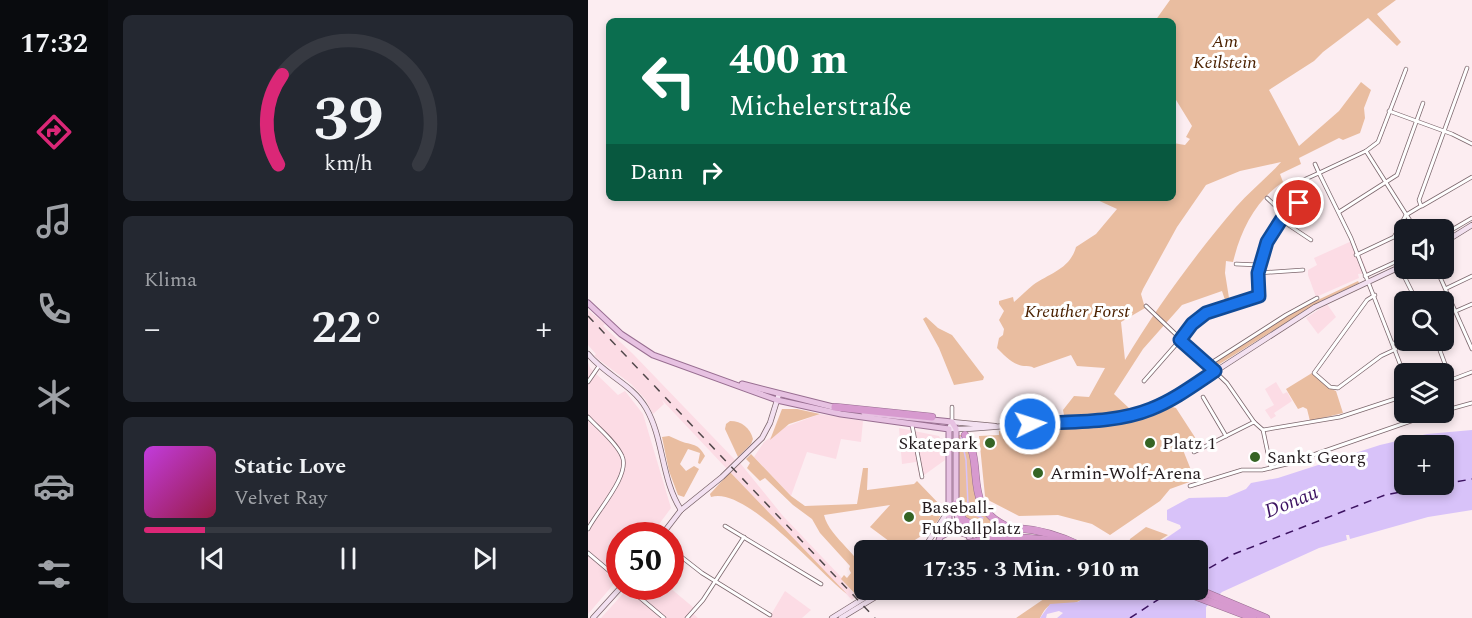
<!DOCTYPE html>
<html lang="de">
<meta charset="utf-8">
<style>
body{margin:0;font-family:Spectral,serif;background:#242831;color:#f1f3f6;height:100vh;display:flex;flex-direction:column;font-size:22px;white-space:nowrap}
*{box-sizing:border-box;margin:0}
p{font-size:20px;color:#9ea1a6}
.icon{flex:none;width:33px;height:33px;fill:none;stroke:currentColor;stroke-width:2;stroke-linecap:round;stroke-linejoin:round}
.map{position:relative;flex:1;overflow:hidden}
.drawer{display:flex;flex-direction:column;gap:15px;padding:15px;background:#0d0f14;width:480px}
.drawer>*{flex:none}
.top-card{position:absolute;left:18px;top:18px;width:570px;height:183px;border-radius:9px;box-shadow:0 3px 9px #0003;background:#0b6e4f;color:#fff;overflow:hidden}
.controls{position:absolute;left:806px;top:219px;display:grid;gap:12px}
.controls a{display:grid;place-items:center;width:60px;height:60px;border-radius:9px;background:#171b24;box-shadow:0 3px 9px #0003;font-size:30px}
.speed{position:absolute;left:18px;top:522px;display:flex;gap:12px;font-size:30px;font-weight:700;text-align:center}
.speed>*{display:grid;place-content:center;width:78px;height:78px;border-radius:50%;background:#171b24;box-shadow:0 3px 9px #0003;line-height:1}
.speed .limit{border:9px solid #d22;background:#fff;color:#111}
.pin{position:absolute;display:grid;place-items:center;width:51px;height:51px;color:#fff;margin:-26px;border:3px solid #fff;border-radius:50%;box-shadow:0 2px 6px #0007}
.me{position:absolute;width:66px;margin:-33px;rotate:86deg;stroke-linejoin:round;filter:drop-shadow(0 0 4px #0008)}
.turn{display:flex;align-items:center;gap:21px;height:126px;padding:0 24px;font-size:27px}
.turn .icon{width:78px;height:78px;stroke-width:2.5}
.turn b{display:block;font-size:42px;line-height:51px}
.then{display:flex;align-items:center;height:57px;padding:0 24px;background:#0003;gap:12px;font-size:22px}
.big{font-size:45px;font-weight:700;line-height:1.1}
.drawer .tile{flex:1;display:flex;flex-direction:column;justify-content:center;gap:9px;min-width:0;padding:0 21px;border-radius:9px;background:#242831}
.drawer .dial{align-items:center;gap:0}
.dial svg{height:156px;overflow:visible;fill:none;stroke:#363941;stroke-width:7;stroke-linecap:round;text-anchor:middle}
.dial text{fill:#f1f3f6;stroke:none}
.song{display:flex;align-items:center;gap:18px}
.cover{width:72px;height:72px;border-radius:9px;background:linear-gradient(135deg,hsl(290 70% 55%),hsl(340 70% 35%))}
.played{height:6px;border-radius:3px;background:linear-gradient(90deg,#db2777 15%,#363941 15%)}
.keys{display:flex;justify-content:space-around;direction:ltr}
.heat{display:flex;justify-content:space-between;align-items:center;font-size:33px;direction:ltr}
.trip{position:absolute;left:266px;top:540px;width:354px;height:60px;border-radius:9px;background:#171b24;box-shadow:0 3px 9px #0003;font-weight:700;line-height:60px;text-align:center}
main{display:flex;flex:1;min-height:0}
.dock{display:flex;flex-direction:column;width:108px;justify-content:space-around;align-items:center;background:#090b0e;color:#9ea1a6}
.dock .icon{width:42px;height:42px}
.dock .current{color:#db2777}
.dock b{font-size:27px;color:#f1f3f6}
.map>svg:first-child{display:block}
.built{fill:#fcdce5}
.green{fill:#e9bda0;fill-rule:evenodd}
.water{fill:#d8c2f9;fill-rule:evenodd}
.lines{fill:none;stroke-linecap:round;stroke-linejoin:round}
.stream{stroke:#d8c2f9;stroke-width:1.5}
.ferry{stroke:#3d1362;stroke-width:1.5;stroke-dasharray:8 6;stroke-linecap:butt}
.street-casing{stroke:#7c676d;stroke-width:4.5}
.secondary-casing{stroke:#7c676d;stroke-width:6}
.primary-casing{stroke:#986e91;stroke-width:7}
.highway-casing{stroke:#986e91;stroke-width:8}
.street{stroke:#fff;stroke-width:3}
.secondary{stroke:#f3e1f1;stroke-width:4.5}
.primary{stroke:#e7c2e2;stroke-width:5}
.highway{stroke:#d79acf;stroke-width:7}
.rail{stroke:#52484b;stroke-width:1.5;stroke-dasharray:8 8;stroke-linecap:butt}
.highway-bridge-casing{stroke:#986e91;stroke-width:8;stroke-linecap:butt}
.highway-bridge{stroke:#d79acf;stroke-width:7}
.route-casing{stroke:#114b97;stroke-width:15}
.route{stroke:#1a73e8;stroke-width:10}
.poi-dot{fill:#356424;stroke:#fff;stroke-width:2}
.labels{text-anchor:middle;stroke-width:6;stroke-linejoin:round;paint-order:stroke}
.park-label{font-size:18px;font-style:italic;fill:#4b2100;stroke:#fff}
.poi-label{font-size:18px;fill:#241b1e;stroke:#fff;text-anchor:start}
.water-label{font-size:20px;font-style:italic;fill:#3d1362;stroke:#fff}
</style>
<main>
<nav class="dock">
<b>17:32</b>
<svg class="icon current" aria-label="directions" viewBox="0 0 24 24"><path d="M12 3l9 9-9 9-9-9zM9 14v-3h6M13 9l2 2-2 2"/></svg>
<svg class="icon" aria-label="music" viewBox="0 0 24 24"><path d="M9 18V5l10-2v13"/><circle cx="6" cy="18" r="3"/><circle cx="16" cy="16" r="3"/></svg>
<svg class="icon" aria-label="phone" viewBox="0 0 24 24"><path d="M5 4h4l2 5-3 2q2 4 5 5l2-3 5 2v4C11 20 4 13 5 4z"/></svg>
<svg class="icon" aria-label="climate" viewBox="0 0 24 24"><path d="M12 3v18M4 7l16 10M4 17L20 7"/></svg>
<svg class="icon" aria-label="car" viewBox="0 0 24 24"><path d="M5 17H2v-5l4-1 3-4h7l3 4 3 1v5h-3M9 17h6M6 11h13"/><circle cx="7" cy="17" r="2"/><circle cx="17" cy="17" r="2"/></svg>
<svg class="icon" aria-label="filters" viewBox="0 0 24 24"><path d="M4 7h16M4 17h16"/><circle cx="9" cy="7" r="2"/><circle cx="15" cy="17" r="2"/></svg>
</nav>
<section class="drawer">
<div class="tile dial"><svg viewBox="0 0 100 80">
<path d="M14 69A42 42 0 1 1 86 69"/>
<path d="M14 69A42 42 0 0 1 16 23" stroke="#db2777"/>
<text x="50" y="56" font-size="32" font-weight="700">39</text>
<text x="50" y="72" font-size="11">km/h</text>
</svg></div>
<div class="tile"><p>Klima</p>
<div class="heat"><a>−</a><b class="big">22°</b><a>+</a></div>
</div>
<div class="tile">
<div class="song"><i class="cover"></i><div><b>Static Love</b><p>Velvet Ray</p></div></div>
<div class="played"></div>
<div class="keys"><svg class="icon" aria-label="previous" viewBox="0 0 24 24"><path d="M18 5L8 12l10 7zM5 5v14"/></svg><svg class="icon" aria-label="pause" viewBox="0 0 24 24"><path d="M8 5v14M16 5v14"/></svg><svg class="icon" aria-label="next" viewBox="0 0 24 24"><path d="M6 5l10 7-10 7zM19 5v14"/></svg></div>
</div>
</section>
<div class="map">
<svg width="884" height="618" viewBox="0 0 884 618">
<rect width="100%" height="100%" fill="#fcedf1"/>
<g class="built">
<path d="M766,240L780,273L770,274L771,278L728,297L720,275V270L729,265L726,258Z"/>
<path d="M739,304L748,317L730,334L718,318Z"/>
<path d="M0,310L17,324L15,326L45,354L147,460L139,469L74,400L76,404L65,414L57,399L43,384L6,356L8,354L0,345Z"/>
<path d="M0,362L2,368L30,395L37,391L55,414L83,508L63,535L32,536L31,578L0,614Z"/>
<path d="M688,382L695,394L699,392L704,401L686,413L688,416L683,419L677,410L686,405L677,389Z"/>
<path d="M232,414L275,421L273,442L253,439L248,459L219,452L203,496L166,457L176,442L197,427Z"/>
<path d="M311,428L351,436L355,444L357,460L332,478L328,462L314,464Z"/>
<path d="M152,463L195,516L254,578V580L268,596L264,600L142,472Z"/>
<path d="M42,586L81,587L106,608L103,612L110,618H13Z"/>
<path d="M197,591L223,610L214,618H181Z"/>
</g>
<g class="green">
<path d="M582,0H808L789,14L813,42L809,46L780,18L735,52L726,61L681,90L711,146L751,111L773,82L783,90L776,108L777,118L772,133L755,140L751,138L711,158L713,164L692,174L695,182C667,201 653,230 645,262L638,261L637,273L641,298L667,296L638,303L634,291L594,305L555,349L526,394L543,410L515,414L476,415L475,410L486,396L501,397L517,368L489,366L483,355L446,368C443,366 439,366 436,366C425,365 416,355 409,348L411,338L415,335L416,329L411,320L416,311L411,304V301L425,297L426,302C433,296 439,290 445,285C462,273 482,269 488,247L508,234L529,209L505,198H585V143L597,145L602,139L598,137L604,126L585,95V21H567ZM693,162C679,178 662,191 648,207C607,255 569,307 537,360L533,322L557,308L553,294L555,289L589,227L618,185L652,171Z"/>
<path d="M770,281L771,283L731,302L630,365L625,363L698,315Z"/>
<path d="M338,317L350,328L364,335L396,377L395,380L366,385L351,348L335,319Z"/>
<path d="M724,373L741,388L748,391L755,413L722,421L719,409L715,407L710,409L698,389Z"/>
<path d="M581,406L588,408L610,442L595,450L607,480L582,489L572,501L522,535L504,524L470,515L431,516L402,501L397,496L391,436L411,435V431H415L498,424H531L569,413Z"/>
<path d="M194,409H209L232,414L201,424L182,440Z"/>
<path d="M142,421C154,421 162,428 165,439L163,444L150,457L137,429L138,424Z"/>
<path d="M370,435H374L383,453L386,490L389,500L416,526C404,526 388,529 378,520C364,508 370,454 370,435Z"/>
<path d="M81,436C84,437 87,439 90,440C102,446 109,441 117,456L112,464L110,463L112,453L100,449L92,464L98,471L106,466L111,469L96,497L90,495L81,471L74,437Z"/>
<path d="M163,454L203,496L217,506L269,504L275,468H280L279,490L326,484L329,481L355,508C351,530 327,538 313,550L282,527L302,505L236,515C243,545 295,564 270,597L253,579L256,575L259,578L263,573L261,569L262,566L232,533L224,519L205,505L177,478L172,481L159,468L162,463L158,459Z"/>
<path d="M142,472L259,594C231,573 157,485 123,497L122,494Z"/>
<path d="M558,527L580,535L556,550H540L542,539Z"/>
<path d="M469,590H507C499,595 492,603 482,604C464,606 462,599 452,618H428Z"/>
</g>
<path class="water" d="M884,430V510L840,517L762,539L761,535H758L759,540L731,548L634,592L618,607V618H469L475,613L471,611L459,614L458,618H452L462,604L490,602L507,590H609V550H561L593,528L592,525L579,520V510L601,498L639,497L658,489L663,483L690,478L792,445L839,434ZM816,446H855V484H816Z"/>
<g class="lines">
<path class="stream" d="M373,437L378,460L380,505L385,514L395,518"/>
<g class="ferry">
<path d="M856,484L884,479"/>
<path d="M609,575L646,554L797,495L855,484"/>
<path d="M542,618L585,590"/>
</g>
<g class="street-casing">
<g id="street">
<path d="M801,111L864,134L884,144"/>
<path d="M778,151L790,142L818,69"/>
<path d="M679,198L697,215"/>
<path d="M834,206L884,177"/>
<path d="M751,212L809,175L835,103"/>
<path d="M693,220L723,240"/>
<path d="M855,235L884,218"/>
<path d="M768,255L806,237L818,215L833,206L831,200L879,68"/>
<path d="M648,264L672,265"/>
<path d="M812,268L829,302"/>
<path d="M848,268L884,349"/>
<path d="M670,273L715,270"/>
<path d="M777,276L816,258"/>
<path d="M859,288L884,276"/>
<path d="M787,295L779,300L726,373L742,387L750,388L793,356L808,349"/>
<path d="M558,306L639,383L666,422L675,430L683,468"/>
<path d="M868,311L884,304"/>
<path d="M848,340L863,380"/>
<path d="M806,343L816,339"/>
<path d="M620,365L698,315L729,298"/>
<path d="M816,374L763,238L731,173L778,151L828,230"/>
<path d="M556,381L614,315L623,310L671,296C672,288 670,279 671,272C674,238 690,225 711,203L709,188L711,182L731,173L727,164"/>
<path d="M0,382L11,366"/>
<path d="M855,383L884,372"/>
<path d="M615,397L638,436"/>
<path d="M364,407V422"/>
<path d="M855,411L884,403"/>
<path d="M0,417C10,428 28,442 34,456C43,475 9,511 0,529"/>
<path d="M324,425L334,477"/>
<path d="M675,430L752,417L816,396"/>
<path d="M606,452L666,422"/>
<path d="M602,486L654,470H674L699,464L849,412"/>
<path d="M137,526L233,584"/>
<path d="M82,548L114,573L182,615"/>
<path d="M0,553L32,580"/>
<path d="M38,586L76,618"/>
<path d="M99,618L115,600L156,537"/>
</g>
</g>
<g class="secondary-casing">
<g id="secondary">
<path d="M855,243L884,225"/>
<path d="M0,354C17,375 44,384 58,408C76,439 73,479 93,510"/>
<path d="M407,426L364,422L361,429C387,430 413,426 439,424C489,421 538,422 583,400L727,307L816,265"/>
<path d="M73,536L93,510L134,477L174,438L182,423L191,394"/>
<path d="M335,550L360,511"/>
<path d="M294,596L311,590"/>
<path d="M5,618L34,586"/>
<path d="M244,618L289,590"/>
<path d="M253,618L299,590"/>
</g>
</g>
<g class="primary-casing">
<g id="primary">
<path d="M0,303L33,334L65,355L189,400L253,414L361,429V531"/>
<path d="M154,384L249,408"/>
<path d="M276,413L364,422L368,429V511L373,531"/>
<path d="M348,550L352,537L365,530L380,535L386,545"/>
</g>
</g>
<g class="highway-casing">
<g id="highway">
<path d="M247,407L344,417"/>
<path d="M377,435C398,467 373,505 418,526"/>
<path d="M368,504L375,520L391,528"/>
<path d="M376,532C386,532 395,528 405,528C435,526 465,532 493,546"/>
<path d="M390,541L424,537L473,541"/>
<path d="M490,545L505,550"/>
<path d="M391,546L440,543L485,550"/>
<path d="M359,550L378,544"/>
<path d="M609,589L678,618"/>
<path d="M591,590L665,618"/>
</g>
</g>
<use href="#street" class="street"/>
<use href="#secondary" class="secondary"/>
<use href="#primary" class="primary"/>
<use href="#highway" class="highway"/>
<path class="rail" d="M0,316L287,618"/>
<g class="highway-bridge-casing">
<g id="highway-bridge">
<path d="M378,544L390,541"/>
<path d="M380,549L391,546"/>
</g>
</g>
<use href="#highway-bridge" class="highway-bridge"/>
</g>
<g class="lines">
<g class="route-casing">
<path id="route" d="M442,424C481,421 526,424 563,409C586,400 606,385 627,371L592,340L604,324L618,313L671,296L670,273L679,242L693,220L711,203"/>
</g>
<use href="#route" class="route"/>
</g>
<g class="poi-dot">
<circle cx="402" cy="443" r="6"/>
<circle cx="562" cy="443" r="6"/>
<circle cx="667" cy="457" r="6"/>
<circle cx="450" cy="473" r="6"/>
<circle cx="321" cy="517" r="6"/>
</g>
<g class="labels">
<g class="park-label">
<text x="637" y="47">Am<tspan x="637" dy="21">Keilstein</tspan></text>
<text x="489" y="317">Kreuther Forst</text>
</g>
<g class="poi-label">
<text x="390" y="449" text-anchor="end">Skatepark</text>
<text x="574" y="449">Platz 1</text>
<text x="679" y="463">Sankt Georg</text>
<text x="462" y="479">Armin-Wolf-Arena</text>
<text x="333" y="513">Baseball-<tspan x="333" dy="21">Fußballplatz</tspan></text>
</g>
<g class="water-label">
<text transform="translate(703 501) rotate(-22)" y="7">Donau</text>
</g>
</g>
</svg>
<div class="controls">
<a><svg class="icon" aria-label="sound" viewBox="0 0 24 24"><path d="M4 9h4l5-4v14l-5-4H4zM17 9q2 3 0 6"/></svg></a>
<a><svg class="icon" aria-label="search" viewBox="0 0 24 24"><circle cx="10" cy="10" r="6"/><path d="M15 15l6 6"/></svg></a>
<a><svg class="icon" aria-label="layers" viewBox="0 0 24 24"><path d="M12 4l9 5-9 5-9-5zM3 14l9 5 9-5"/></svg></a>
<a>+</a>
</div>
<div class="speed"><div class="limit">50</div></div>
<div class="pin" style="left:711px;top:203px;background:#d93025"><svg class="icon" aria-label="arrive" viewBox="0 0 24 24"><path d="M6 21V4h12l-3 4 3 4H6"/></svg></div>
<svg class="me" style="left:442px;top:424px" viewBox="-20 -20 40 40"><circle r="17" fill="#1a73e8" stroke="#fff" stroke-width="3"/><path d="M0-11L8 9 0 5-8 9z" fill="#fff"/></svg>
<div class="trip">17:35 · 3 Min. · 910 m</div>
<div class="top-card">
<div class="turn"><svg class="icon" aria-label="left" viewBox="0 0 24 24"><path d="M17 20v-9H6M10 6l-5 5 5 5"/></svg><div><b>400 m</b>Michelerstraße</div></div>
<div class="then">Dann<svg class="icon" aria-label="right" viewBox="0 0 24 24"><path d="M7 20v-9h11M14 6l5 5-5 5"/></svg></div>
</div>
</div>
</main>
